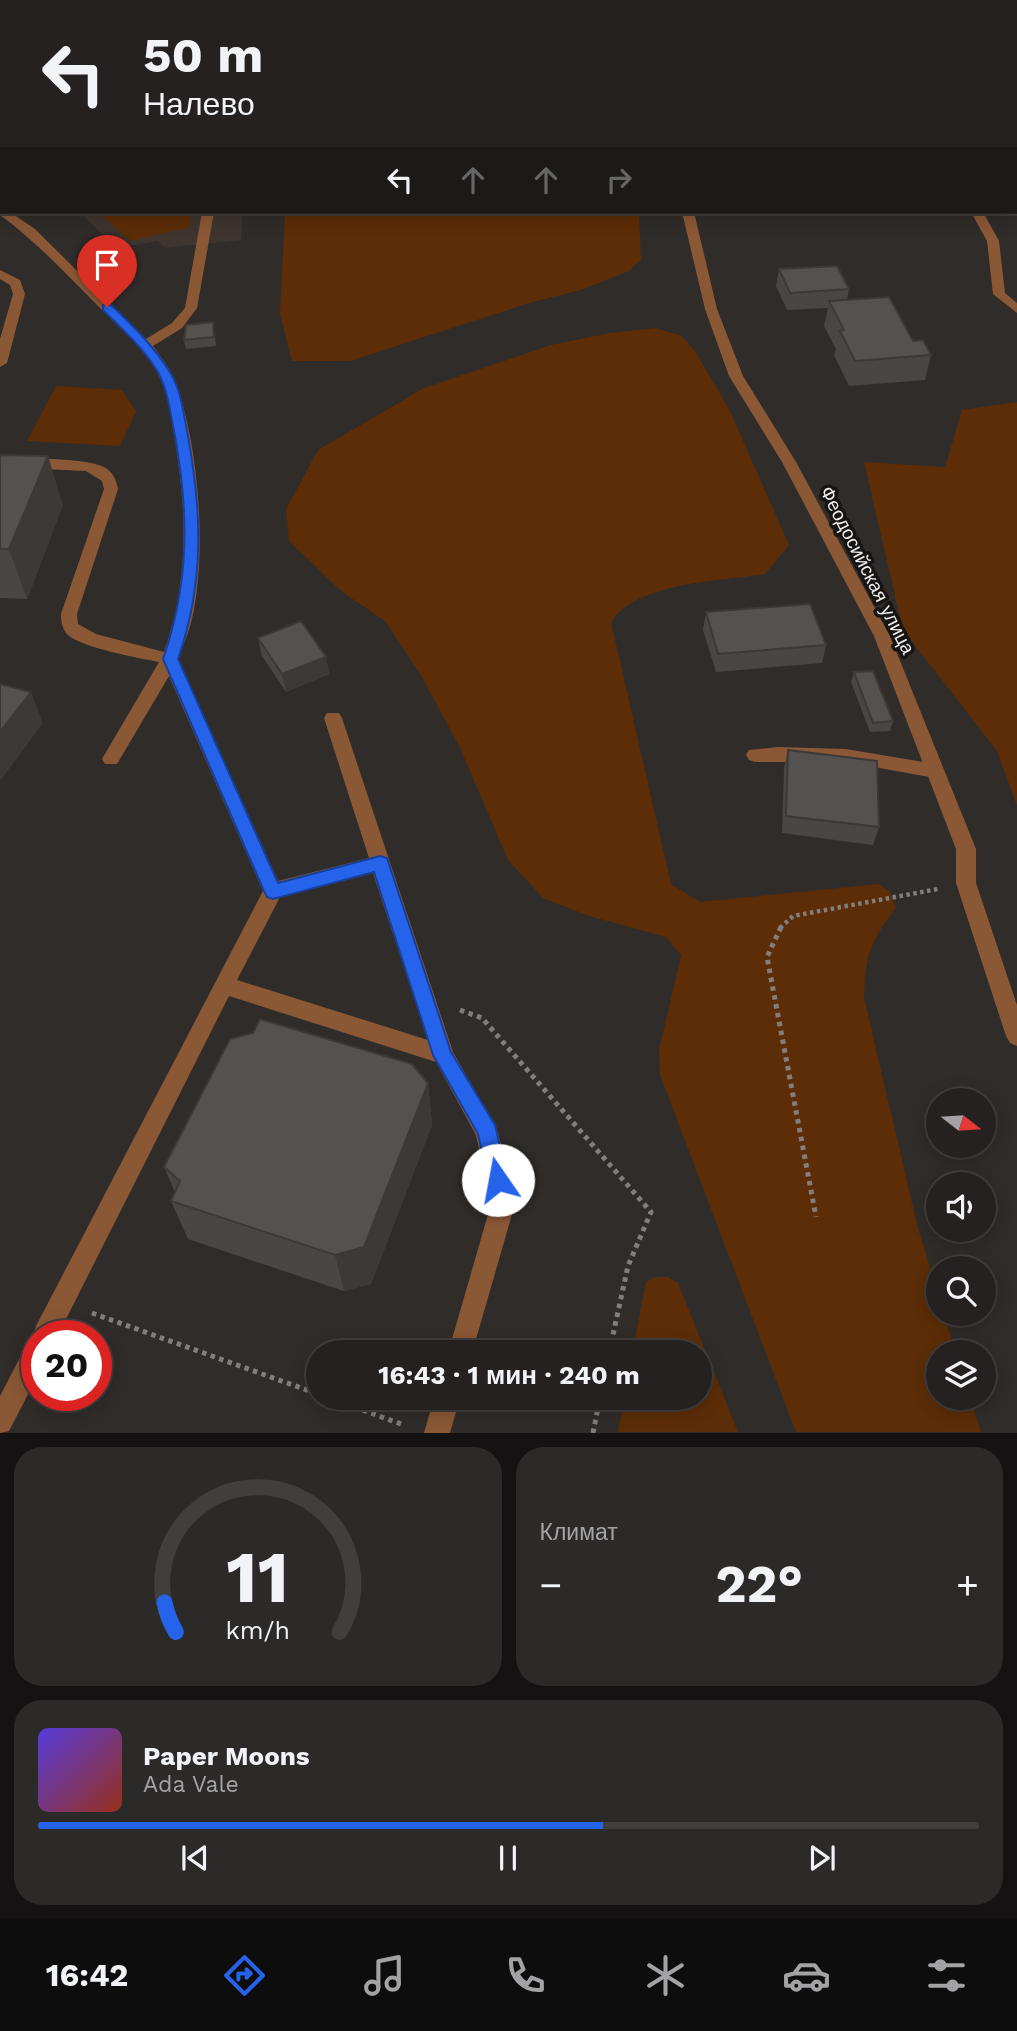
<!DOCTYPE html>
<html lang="ru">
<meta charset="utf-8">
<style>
body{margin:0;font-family:"Work Sans",sans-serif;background:#2c2929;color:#f1f3f6;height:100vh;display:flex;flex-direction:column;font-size:26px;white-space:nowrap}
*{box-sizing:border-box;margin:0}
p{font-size:23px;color:#a3a3a5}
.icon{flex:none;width:38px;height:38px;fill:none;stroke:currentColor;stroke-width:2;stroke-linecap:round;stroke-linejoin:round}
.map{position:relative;height:1433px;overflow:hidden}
.panel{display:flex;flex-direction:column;gap:14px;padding:14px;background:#141212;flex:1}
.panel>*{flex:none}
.banner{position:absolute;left:0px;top:0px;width:1018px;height:214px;box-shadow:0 4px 18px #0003,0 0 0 2px #413e3e;background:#242120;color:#f1f3f6;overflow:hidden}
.needle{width:46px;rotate:107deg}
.controls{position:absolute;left:926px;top:1088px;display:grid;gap:14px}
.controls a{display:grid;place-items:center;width:70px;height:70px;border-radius:50%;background:#242120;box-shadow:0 4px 18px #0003,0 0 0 2px #413e3e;font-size:35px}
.speed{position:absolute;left:21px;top:1320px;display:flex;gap:14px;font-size:35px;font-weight:700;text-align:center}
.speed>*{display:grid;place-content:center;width:91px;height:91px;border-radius:50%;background:#242120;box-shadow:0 4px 18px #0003,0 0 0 2px #413e3e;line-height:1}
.speed .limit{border:10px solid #d22;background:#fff;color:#111}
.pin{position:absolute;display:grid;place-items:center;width:60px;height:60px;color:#fff;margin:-72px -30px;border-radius:50% 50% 50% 0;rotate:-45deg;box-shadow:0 0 7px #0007}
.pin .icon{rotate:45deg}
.me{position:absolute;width:77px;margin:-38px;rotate:348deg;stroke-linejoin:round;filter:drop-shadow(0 0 5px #0008)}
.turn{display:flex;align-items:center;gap:24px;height:147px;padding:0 28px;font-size:32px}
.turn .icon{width:91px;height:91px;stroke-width:2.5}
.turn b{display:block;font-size:49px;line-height:60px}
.lanes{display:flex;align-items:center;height:66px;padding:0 28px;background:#0003;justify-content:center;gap:35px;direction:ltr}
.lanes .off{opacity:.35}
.big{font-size:52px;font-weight:700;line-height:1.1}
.panel .tile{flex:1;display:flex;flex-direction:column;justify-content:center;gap:10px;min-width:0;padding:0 24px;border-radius:28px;background:#2c2929}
.panel .dial{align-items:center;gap:0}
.dial svg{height:182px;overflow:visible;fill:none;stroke:#413e3e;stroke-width:7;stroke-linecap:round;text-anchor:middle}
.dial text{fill:#f1f3f6;stroke:none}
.song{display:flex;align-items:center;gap:21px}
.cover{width:84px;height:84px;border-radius:10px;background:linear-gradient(135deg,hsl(250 70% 55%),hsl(10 70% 35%))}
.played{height:7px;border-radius:4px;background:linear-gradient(90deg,#2563eb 60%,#413e3e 60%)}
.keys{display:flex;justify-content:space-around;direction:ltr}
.heat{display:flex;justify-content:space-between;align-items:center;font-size:38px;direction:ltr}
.panel .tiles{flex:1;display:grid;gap:14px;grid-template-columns:1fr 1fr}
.tile:last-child{grid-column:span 2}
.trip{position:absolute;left:306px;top:1340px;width:406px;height:70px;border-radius:35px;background:#242120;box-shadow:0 4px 18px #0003,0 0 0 2px #413e3e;font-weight:700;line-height:70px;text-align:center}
.tabs{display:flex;height:112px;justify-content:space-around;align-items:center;background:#0e0d0d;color:#a3a3a5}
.tabs .icon{width:49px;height:49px}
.tabs .selected{color:#2563eb}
.tabs b{font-size:32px;color:#f1f3f6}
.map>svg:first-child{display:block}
.built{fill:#3e352f}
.green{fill:#5c2d07}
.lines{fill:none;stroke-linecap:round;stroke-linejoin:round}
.path-far1{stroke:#827e7d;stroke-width:4.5;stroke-dasharray:3.5 3.5;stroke-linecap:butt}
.path{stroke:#827e7d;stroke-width:5;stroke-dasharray:4.5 4.5;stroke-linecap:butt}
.lane{fill:#8b5836;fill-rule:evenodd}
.street{fill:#8b5836;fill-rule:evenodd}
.secondary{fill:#c06e34;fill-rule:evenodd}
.wall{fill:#494643}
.shaded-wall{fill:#3c3937}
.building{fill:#55514e;stroke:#3c3937;stroke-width:2}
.route{fill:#2563eb;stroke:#184099;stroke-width:2}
.labels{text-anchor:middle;stroke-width:7;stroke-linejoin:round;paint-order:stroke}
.street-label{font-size:19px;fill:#f1eeed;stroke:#171514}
</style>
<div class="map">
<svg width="1017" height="1433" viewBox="0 0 1017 1433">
<rect width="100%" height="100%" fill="#302c2a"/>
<path class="built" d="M79,212H243L241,240L165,248L158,241L117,248Z"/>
<g class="green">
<path d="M711,0H990L988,2Z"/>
<path d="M98,212H190V227L130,241Z"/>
<path d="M285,212H639L641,260L629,271L581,290L529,303L350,361H292L280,313Z"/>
<path d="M656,328L682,336L695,351L729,409L789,545L765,574C721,581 637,582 611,622L671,884L700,902L879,884L890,892L896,908C869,943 866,954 864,998L918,1228L938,1294V1314H944L956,1353H938V1398H970L981,1432H796L660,1075L659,1050L681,955L666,937L589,916L543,898L508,860L460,748L423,679L386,622L341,591L289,541L286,509L318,450L424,388L551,345L610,333Z"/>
<path d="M56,386L122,390L136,411L120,446L27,441Z"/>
<path d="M1017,402V806L997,751L903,630L864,462L945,467L962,410Z"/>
<path d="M655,1277H668L678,1283L738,1432H618L624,1398H700V1353H632L646,1282Z"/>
</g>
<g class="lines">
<path class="path-far1" d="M780,928L793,916L938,889"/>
<g class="path">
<path d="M781,927L767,957L816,1217"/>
<path d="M460,1010L482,1018L651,1212L628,1266L609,1353"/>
<path d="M92,1313L318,1394"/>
<path d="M329,1398L404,1425"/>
<path d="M593,1433L600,1398"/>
</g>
<g class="lane">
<path d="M90,0H100L101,2H92Z"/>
<path d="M151,0H163L150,2Z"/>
<path d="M342,0H353L341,2Z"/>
<path d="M0,85H2L0,92Z"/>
<path d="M0,209L10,212L35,229L146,339L172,323L185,308L202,212H214L197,308L182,328L153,346C160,356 169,367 174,378C199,442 208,556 191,623C188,635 182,647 178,659L278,881L369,858L324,718L327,713H339L342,718L453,1052L498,1132L515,1204L472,1353H448L491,1204L476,1135L436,1062L229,996L58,1335H37V1377L9,1431L0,1433V1396L28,1342L35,1340L33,1335L36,1326L263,891L169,676L117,764H105L102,759L159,662C139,658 83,648 68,635C62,629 61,622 61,614L104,489L102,481L86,471L0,467V457C26,459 82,457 104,467C113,472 116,479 118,489L77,614L78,624L96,634L164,652C189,583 187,511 175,441C172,419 169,393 158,374C144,347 119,327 98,306C66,274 36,241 0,215ZM373,873L428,1040L237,980L280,897Z"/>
<path d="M971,212H983L999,241L1005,293L1017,303V313L993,294L987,241Z"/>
<path d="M0,270L20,280L25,294L7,363L0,367V339L13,294L10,285L0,279Z"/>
<path d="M778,747L846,749L935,764L941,766L944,771L941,776L935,778L846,762H755L749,760L746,755L749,750Z"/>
<path d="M434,1398H460L450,1433H424Z"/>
</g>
<g class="street">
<path d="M671,0H681L670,2Z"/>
<path d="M682,212H694L717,309L743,376L796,462L890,636L976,849V883L1017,1005V1046L1010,1043L1006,1036L956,883V849L874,636L782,462L729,376L705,309Z"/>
</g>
<g class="secondary">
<path d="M78,0H89L77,2Z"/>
<rect x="0" y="36" width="2" height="6"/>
</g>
</g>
<g class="wall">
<path d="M583,0H623L621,2H583Z"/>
<path d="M779,269L849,289L847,300L913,341L931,355L925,380L849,386L834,355L836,349L824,326L828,308L787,310L776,286Z"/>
<path d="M213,322L216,346L186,349L184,340Z"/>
<path d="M0,455L63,505L27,599L0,598Z"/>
<path d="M706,612L826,645L822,663L716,672L703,630Z"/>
<path d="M258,638L326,657L329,674L286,692L262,656Z"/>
<path d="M854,672L893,721L890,731L870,732L851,682Z"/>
<path d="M788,750L879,827L873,845L782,833L784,768Z"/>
<path d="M428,1083L432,1125L371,1284L344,1291L188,1239L171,1201L175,1192L164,1167Z"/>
</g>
<g class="shaded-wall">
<path d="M48,456L63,505L27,599L9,549Z"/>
<path d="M326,657L329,674L286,692L282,674Z"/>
<path d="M31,692L43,723L0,781V732Z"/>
<path d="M428,1083L432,1125L371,1284L344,1291L335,1255Z"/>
</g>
<g class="building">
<path d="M837,266L849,289L790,293L779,269Z"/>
<path d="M889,297L913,341L923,340L931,355L855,361L840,331L844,330L829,301Z"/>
<path d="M213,322L214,337L184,340L186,325Z"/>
<path d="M0,455L48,456L9,549H0Z"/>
<path d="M810,604L826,645L718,654L706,612Z"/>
<path d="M301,621L326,657L282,674L258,638Z"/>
<path d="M873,671L893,721L873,723L854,672Z"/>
<path d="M0,684L31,692L0,732Z"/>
<path d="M788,750L877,761L879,827L786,816Z"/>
<path d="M260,1019L412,1064L428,1083L364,1247L335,1255L171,1201L180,1181L164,1167L230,1039L253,1033Z"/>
</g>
<path class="route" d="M103,305H111C133,326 155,347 171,374C181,391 183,411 187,431C202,510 205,582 178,659L278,883L380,856L387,858L451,1052L495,1125L508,1180L505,1187L498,1190L490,1187L478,1134L433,1055L374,872L273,899L267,897L264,891L163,659C190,582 189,510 174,431C170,412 168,392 159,374C145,349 123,330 103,310Z"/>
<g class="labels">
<g class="street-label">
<text transform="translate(868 570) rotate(63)" y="7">Феодосийская улица</text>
</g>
</g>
</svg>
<div class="controls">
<a><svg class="needle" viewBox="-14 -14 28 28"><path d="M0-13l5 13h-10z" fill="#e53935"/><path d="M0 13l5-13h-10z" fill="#a3a3a5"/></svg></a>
<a><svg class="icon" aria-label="sound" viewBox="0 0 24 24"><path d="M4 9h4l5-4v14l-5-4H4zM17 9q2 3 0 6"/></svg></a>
<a><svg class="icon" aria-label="search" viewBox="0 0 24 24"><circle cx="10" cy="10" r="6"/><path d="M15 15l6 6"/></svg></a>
<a><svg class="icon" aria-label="layers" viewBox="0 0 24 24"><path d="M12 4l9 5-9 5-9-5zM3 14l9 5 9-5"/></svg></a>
</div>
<div class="speed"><div class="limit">20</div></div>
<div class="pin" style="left:107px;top:307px;background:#d93025"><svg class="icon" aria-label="arrive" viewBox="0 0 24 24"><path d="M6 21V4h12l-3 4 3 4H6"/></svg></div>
<svg class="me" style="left:498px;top:1180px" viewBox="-20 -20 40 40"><circle r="19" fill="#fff"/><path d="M0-13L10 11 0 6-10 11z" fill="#2563eb"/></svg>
<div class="trip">16:43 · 1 мин · 240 m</div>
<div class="banner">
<div class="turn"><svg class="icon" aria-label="left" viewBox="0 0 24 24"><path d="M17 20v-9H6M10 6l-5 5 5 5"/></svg><div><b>50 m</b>Налево</div></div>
<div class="lanes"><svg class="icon" aria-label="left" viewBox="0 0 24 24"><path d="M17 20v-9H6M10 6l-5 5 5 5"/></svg><svg class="icon off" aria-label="ahead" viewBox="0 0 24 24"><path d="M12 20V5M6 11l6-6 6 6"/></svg><svg class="icon off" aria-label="ahead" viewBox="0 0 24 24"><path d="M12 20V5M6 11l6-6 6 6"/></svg><svg class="icon off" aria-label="right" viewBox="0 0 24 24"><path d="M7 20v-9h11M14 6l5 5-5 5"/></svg></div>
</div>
</div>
<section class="panel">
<div class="tiles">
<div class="tile dial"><svg viewBox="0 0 100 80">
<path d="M14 69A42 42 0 1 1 86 69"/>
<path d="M14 69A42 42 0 0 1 9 56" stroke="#2563eb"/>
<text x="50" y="56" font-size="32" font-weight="700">11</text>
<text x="50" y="72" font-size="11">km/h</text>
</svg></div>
<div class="tile"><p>Климат</p>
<div class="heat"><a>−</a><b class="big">22°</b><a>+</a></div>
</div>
<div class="tile">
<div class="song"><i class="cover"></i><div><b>Paper Moons</b><p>Ada Vale</p></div></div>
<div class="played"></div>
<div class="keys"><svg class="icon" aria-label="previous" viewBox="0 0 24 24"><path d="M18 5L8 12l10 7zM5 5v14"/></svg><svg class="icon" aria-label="pause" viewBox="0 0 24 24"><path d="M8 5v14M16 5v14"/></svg><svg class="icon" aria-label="next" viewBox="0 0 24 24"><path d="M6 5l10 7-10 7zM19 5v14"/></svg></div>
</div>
</div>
</section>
<nav class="tabs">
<b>16:42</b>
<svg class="icon selected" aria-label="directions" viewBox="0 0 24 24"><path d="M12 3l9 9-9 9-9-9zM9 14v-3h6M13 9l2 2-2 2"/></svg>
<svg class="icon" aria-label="music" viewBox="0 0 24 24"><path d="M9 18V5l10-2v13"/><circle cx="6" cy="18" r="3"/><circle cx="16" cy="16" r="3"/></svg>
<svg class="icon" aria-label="phone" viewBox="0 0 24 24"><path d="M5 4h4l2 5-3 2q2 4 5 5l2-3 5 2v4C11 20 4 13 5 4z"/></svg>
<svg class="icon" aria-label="climate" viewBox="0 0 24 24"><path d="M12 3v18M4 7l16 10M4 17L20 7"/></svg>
<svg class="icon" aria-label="car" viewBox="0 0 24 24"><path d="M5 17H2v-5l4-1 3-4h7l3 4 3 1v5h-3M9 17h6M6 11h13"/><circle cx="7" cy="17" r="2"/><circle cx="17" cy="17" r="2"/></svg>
<svg class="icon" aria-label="filters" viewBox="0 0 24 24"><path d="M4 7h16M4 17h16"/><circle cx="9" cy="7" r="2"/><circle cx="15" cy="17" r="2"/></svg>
</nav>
